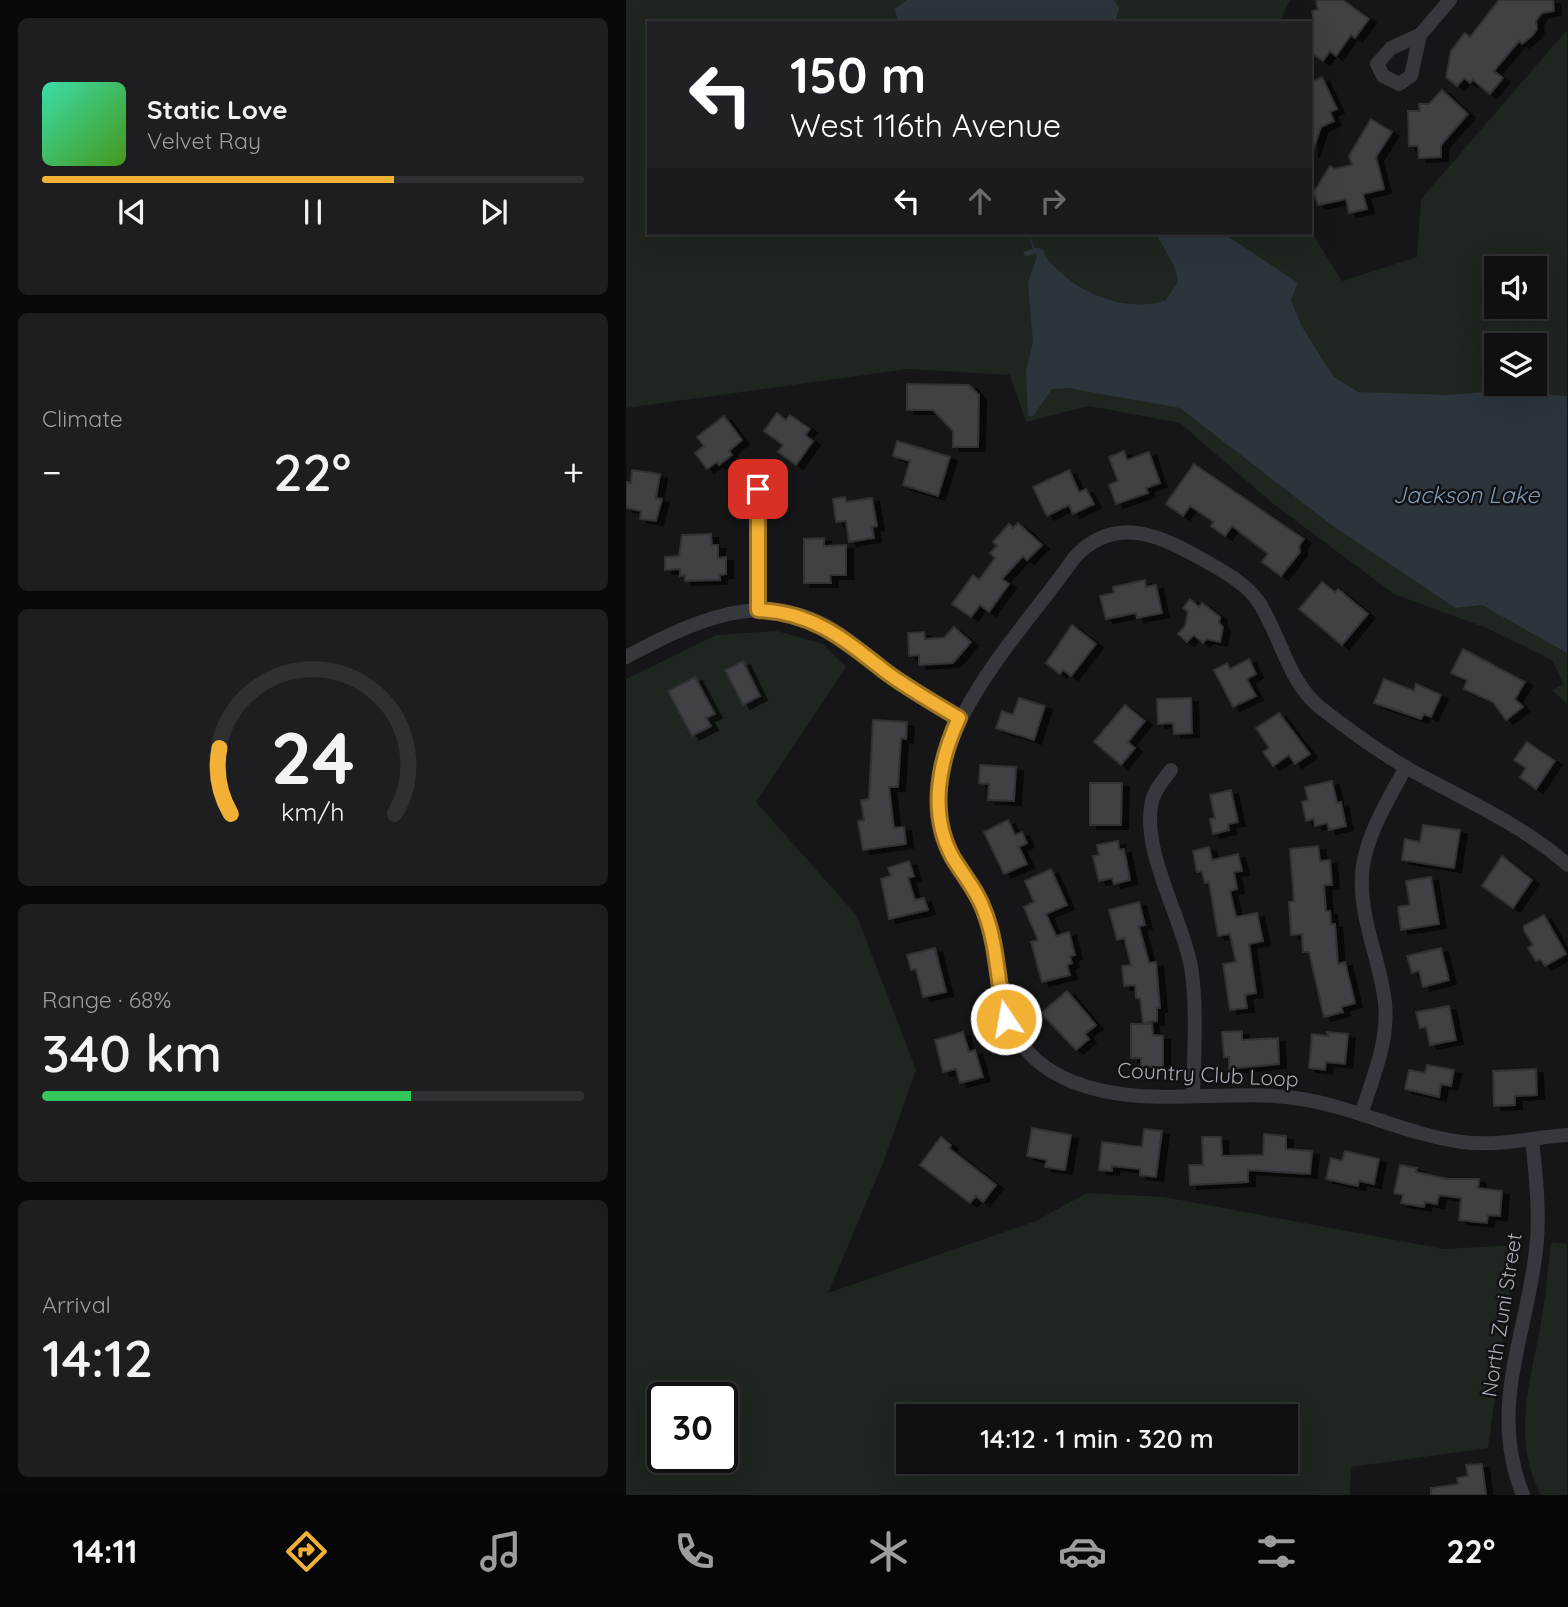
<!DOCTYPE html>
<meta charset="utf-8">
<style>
body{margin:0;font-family:Quicksand,sans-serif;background:#1e1e20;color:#f1f3f6;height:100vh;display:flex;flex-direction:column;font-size:26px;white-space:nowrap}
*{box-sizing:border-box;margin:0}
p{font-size:23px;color:#9c9d9f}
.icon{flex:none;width:38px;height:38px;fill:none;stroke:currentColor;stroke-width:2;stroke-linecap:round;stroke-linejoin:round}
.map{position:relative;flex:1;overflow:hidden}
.side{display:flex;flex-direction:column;gap:18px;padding:18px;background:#09090a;width:626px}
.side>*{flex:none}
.hud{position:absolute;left:21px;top:21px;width:665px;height:214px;border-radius:0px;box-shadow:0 7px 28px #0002,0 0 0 2px #303032;background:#202124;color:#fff;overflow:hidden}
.controls{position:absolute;left:858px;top:256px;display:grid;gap:14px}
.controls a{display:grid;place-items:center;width:63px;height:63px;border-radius:0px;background:#101012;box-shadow:0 7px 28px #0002,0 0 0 2px #303032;font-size:35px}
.speed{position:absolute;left:21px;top:1382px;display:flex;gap:14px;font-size:35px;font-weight:700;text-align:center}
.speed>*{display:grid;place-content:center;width:91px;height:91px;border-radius:50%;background:#101012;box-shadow:0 7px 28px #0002,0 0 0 2px #303032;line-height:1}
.speed .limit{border:4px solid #111;border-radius:10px;background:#fff;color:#111}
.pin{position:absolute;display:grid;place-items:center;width:60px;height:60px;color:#fff;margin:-30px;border-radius:14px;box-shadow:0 4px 10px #0006}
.me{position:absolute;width:77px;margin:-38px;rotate:348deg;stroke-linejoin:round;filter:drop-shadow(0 0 5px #0008)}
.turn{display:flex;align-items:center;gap:24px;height:147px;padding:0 28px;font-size:32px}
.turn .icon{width:91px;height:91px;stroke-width:2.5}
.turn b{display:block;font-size:49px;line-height:60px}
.lanes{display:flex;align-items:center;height:66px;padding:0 28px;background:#0003;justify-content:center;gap:35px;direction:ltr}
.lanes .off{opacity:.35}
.big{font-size:52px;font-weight:600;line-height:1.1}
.side .tile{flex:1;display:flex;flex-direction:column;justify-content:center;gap:10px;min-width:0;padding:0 24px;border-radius:10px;background:#1e1e20}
.side .dial{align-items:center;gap:0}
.dial svg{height:182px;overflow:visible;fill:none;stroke:#303032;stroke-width:7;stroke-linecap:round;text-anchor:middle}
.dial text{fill:#f1f3f6;stroke:none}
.song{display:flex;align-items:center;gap:21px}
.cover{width:84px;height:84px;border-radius:10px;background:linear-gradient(135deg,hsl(160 70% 55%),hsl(100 70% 35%))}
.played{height:7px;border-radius:4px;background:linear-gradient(90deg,#f2b134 65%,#303032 65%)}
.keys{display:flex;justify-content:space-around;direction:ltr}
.heat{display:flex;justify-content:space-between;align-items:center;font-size:38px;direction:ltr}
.charge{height:10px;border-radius:5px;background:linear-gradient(90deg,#34c759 68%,#303032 0)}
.trip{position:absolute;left:270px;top:1404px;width:402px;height:70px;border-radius:0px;background:#101012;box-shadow:0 7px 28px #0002,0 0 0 2px #303032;font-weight:600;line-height:70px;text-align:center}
.dock{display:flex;height:112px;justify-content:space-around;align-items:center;background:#060607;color:#9c9d9f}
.dock .icon{width:49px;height:49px}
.dock .active{color:#f2b134}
.dock b{font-size:32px;color:#f1f3f6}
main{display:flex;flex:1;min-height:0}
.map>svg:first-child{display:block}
.green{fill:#1e261f;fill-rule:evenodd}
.water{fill:#2c353c}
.building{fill:#404145;stroke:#303034;stroke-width:2;filter:url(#shadow)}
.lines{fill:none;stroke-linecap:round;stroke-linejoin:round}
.street{stroke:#37383d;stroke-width:14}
.route-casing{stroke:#9d7322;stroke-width:18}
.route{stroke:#f2b134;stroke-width:12}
.labels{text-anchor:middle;stroke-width:5;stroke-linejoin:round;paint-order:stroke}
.street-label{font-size:21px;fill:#a8adb8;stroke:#111113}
.water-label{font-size:23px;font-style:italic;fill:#7f9bb3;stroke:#111113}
</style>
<main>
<section class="side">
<div class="tile">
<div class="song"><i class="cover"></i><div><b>Static Love</b><p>Velvet Ray</p></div></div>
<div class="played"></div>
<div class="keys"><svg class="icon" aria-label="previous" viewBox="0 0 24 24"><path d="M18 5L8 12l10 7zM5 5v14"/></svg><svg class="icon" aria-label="pause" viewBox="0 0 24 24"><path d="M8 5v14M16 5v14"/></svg><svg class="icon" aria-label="next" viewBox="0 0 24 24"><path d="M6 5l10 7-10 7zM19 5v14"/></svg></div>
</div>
<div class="tile"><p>Climate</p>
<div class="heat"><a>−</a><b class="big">22°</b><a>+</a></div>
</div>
<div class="tile dial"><svg viewBox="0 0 100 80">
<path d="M14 69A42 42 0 1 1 86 69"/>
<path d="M14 69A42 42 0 0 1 9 40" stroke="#f2b134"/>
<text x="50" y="56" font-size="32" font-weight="700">24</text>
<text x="50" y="72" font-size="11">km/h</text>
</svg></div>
<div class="tile"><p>Range · 68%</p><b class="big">340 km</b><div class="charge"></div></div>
<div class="tile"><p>Arrival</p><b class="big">14:12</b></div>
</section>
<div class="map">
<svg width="942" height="1495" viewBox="0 0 942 1495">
<defs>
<filter id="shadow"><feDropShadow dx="7" dy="4" stdDeviation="0" flood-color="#0009"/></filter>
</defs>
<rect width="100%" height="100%" fill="#161618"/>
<g class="green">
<path d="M0,0H664L653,23H23V233H684V230L716,281L791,257L795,199L941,30V704L926,690L938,684L926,660L863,629L768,594L645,502L554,423L463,406L400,422L384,375L282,369L0,408ZM870,268H908V306H870ZM870,345H908V383H870Z"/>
<path d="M151,631L197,644L220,667L130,802L231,916L290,1070L257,1163L202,1293L410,1221L461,1193L538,1197L818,1249L890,1245L862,1448L725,1467L724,1495H0V679L90,635ZM37,1398H96V1458H37ZM282,1416H660V1461H282Z"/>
<path d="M925,1242L941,1244V1495H915C884,1437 906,1377 916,1317C920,1292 922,1267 925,1242Z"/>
</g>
<g class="water">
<path d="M281,0H488L493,8L489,23H272L269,9Z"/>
<path d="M401,233L409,248L417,249C419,259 426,264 433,271C459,296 504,313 540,300L552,282C550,263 538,251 530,233H597L672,283L665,300L675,325L707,376L732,392L823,395L894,389L908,394L941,396V653L856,605L829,608L703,523L554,408L442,388L426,389L407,416H402L400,371L407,342L402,283L411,256L409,253L399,257L397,252L407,249Z"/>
</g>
<g class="building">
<path d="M690,0H717L743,19L729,38L725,35L710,56L704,51L697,61L684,52V22L688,21L686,11L692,10Z"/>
<path d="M873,0H927L928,11L916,13L910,21L911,29L907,35L896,44L893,41L868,71L877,78L864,94L847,80L844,83L838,78L831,86L820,77L825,51L839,33L844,37Z"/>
<path d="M696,77L711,109L704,112L708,121L695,127L686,154L684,83Z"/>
<path d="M816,90L842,114L815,145V157L793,158L792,146H783L782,111H794L793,104H803Z"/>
<path d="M745,119L766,132L750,157L758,189L737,194L741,209L723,213L720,199L692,205L688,192L704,166L709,169L726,165L723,156Z"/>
<path d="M281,384L343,385L353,395L352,447H327V431L307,410H281Z"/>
<path d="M151,413L160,420L164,415L184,429L179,435L187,441L170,465L152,452L157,445L138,431Z"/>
<path d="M98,416L116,440L103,451L106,455L93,465L91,462L81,469L69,453L78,446L71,437Z"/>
<path d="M271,441L324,457L312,496L277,485L284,461L267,456Z"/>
<path d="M498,451L501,460L523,452L534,483L520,488L522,493L490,504L483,485L492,481L483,457Z"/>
<path d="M568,464L678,539L673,546L674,552L655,576L636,562L642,554L606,526L599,536L585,526L588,522L564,506L557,516L540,504Z"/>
<path d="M6,470L34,474L30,498L36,499L30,521L14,519L15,511L0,508V482L5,483Z"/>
<path d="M443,470L453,492L460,489L468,504L447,514L443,505L421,516L407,487Z"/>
<path d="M219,497L220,502L246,498L251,526L246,527L248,538L223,542L220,521L210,522L207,499Z"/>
<path d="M392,523L416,545L401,560L397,556L376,579L383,584L363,612L354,605L345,617L326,604L347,575L353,580L369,558L364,553L371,546L367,542L383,524L387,528Z"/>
<path d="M85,534L86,545H92V558L100,557V574L94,575V580L59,581V575L54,576V569L39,570V557L53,556L56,535Z"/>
<path d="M198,538V546L220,545V575H204L205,583H178V539Z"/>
<path d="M519,580L520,587L530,585L536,613L511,618L510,613L480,619L474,596L488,593L487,587Z"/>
<path d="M696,582L709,592L712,589L742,614L716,645L673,609Z"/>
<path d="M564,599L573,607L576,603L594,617L593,623L597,627L594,642L581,639L577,643L568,635L561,642L552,634L559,626L562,612L557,608Z"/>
<path d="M446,625L470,644L445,676L437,670L434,674L420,663Z"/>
<path d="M328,627L345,642L327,663L293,665V655L283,656L282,633L298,632L299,639L318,638Z"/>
<path d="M837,649L899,682L889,699L897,707L880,720L867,702L838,689L841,680L825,673Z"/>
<path d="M623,659L630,674L621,679L630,696L607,707L588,670L601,663L604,669Z"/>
<path d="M117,661L134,696L117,705L99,670Z"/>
<path d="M69,677L89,714L80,718L85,726L66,736L42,691Z"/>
<path d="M758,679L788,691L790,684L815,695L805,717L798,714L795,719L748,703Z"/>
<path d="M393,698L419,706L408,740L370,728L376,711L387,715Z"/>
<path d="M565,698L566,733L548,734L547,723L532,724L531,699Z"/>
<path d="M499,705L519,721L502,742L509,748L495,765L468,742Z"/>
<path d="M653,713L684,754L669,764L663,755L647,766L637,752L643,748L630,728Z"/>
<path d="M247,720L281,722L280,739L275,738L272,787H263L268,828L278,827L280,844L237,850L232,821L238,820L235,800L243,799Z"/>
<path d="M901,742L929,761L910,789L894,777L900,768L888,760Z"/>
<path d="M354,765L390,767L388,801L362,800L363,784L353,783Z"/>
<path d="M706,781L711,803L715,802L720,826L703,830L701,823L689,826L688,819L680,821L676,802L682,800L679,787Z"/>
<path d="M464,783H496L495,825H464Z"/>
<path d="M605,790L612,822L602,824L603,830L587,834L584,819L589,818L584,795Z"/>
<path d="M382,820L389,835L396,832L401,843L393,847L401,864L378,874L358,832Z"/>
<path d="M797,825L834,830L828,868L776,860L779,839L794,842Z"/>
<path d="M492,841L493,850L498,849L504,880L488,884L486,878L473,881L467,856L473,855L471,845Z"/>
<path d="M692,846L694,861L704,860L706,885H698L700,911H704L705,924H709L712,964L719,962L729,1003L715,1007L717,1012L698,1017L683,952H677L676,934L665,935L663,902L668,901L664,849Z"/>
<path d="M583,847L586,860L612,854L616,871L608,872L611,889L604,891L610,917L631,913L637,941L623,944L630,993L619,995L621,1008L604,1010L597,964L610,962L604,934L592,936L583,882L579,883L576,871L571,872L567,851Z"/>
<path d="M876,856L906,880L887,908L856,886Z"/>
<path d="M283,861L288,876L282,878L289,900L298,898L302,910L263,919L255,879L265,876L262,868Z"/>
<path d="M425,869L441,905L420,914L430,936L443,932L449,955L444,956L446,963L441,965L444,975L416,982L405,942L412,940L398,907L408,902L399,881Z"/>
<path d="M805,877L813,924L775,930L772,907L784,905L780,881Z"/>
<path d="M513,902L519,925L513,926L523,963L530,962L534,1008H531V1021L517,1023L514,998H510L509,985L498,986L496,966L505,965L498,938L491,940L483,910Z"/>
<path d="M918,915L940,954L919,966L914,959L910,961L902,948L907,945L898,930V926Z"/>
<path d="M309,948L320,992L297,997L290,969L285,970L281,955Z"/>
<path d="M815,948L823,980L797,987L793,971L786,973L781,956Z"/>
<path d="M441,991L470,1025L459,1034L463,1039L450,1050L415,1013Z"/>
<path d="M823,1006L830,1040L804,1045L800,1027L794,1028L790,1012Z"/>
<path d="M505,1024H526L527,1035L537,1036V1067H515V1058H505Z"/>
<path d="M616,1031V1040L652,1038L653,1064L603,1069V1057H598L596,1032Z"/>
<path d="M337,1032L343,1052L349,1050L357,1077L334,1083L330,1069L317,1072L309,1040Z"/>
<path d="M701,1032L722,1034L719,1064L700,1062L699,1070L683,1068L686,1034L702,1036Z"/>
<path d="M801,1065L828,1070L825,1086L815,1084L813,1097L779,1089L783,1070L799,1073Z"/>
<path d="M910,1069L911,1095L889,1096V1105L868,1106L867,1071Z"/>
<path d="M406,1128L445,1135L439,1170L419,1167L421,1160L401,1156Z"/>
<path d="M518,1129L536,1131L530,1177L514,1175V1169L486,1166V1171L473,1170L476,1142L516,1147Z"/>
<path d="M638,1134L660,1136V1149L686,1151L684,1174L622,1170V1182L564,1185L563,1165H577L576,1137H595L596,1156L637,1155Z"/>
<path d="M315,1137L325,1145L323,1148L370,1185L357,1202L350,1196L344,1203L294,1165Z"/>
<path d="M719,1151L753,1159L748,1184L733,1181L732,1186L700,1179L705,1158L716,1161Z"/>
<path d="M774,1165L791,1168L790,1172L822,1179H853L852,1188L876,1191L874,1216L862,1215L861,1223L833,1220L835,1198L813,1195L811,1204L799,1202L798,1207L775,1203L777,1195L768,1193Z"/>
<path d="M856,1464L860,1495H805V1488L832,1484L831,1478L842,1476L840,1465Z"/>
</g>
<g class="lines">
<g class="street">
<path d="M794,35L785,76L773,84L757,76L751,64L765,48L794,35L824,0"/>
<path d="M132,609V489"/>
<path d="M0,657C64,623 136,587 206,629C226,641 243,658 261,672C284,690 308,704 333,718"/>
<path d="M545,770C538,779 529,789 526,801C514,851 559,922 566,973C571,1013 568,1056 567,1096"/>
<path d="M942,865C895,824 837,799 783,769C753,752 723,730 696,709C661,682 655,635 632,601C620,584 599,572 581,562C537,537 490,512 448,558C395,635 289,736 318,836C324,858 339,874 351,894C359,909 363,925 367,941C380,1006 377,1053 447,1082C518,1110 595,1088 669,1098C727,1106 778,1134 836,1142C872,1147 906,1137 942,1135"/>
<path d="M736,1112C747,1077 763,1040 759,1003C754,957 730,912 737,865C743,830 763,798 780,767"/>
<path d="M897,1495C863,1411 898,1342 909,1258C915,1219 910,1178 906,1139"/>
</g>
</g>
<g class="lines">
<g class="route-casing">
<path id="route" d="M132,489V610C187,612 218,639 260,672C283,689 308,703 333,718C313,761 302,813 327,858C338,876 352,892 359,913C372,947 371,984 380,1019"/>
</g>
<use href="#route" class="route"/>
</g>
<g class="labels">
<g class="street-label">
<text transform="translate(582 1075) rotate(3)" y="7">Country Club Loop</text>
<text transform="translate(876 1315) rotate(-81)" y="7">North Zuni Street</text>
</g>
<g class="water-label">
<text x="840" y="503">Jackson Lake</text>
</g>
</g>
</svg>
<div class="controls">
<a><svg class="icon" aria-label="sound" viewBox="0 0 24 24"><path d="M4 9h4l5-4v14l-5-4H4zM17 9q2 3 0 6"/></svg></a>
<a><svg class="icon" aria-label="layers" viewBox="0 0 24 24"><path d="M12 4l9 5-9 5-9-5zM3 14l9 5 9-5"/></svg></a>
</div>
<div class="speed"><div class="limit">30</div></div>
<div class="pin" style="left:132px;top:489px;background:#d93025"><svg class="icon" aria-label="arrive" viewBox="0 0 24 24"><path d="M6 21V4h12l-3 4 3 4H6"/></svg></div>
<svg class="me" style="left:380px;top:1019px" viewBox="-20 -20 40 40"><circle r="17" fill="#f2b134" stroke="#fff" stroke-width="3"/><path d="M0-11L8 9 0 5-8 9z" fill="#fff"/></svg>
<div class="trip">14:12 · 1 min · 320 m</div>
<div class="hud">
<div class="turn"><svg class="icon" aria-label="left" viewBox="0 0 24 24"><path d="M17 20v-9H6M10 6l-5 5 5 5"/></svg><div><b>150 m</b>West 116th Avenue</div></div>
<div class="lanes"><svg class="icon" aria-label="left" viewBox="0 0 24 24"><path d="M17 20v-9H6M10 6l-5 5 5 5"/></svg><svg class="icon off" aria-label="ahead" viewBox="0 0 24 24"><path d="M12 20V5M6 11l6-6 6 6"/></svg><svg class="icon off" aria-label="right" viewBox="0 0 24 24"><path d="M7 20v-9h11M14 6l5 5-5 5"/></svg></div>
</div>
</div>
</main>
<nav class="dock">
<b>14:11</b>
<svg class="icon active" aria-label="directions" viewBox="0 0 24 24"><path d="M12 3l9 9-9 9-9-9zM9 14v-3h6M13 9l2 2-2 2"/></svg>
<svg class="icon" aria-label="music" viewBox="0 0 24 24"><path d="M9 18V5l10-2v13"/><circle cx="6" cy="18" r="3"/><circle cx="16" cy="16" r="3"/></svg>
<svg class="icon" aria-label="phone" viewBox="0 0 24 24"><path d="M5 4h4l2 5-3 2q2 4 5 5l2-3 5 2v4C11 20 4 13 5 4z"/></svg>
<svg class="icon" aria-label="climate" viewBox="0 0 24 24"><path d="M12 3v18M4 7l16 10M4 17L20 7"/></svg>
<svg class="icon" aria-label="car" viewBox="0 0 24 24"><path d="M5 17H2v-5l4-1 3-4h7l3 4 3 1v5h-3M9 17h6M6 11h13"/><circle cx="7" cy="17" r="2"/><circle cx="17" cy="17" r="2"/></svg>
<svg class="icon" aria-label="filters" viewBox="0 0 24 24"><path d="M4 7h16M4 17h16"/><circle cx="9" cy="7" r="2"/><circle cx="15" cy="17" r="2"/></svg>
<b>22°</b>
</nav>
